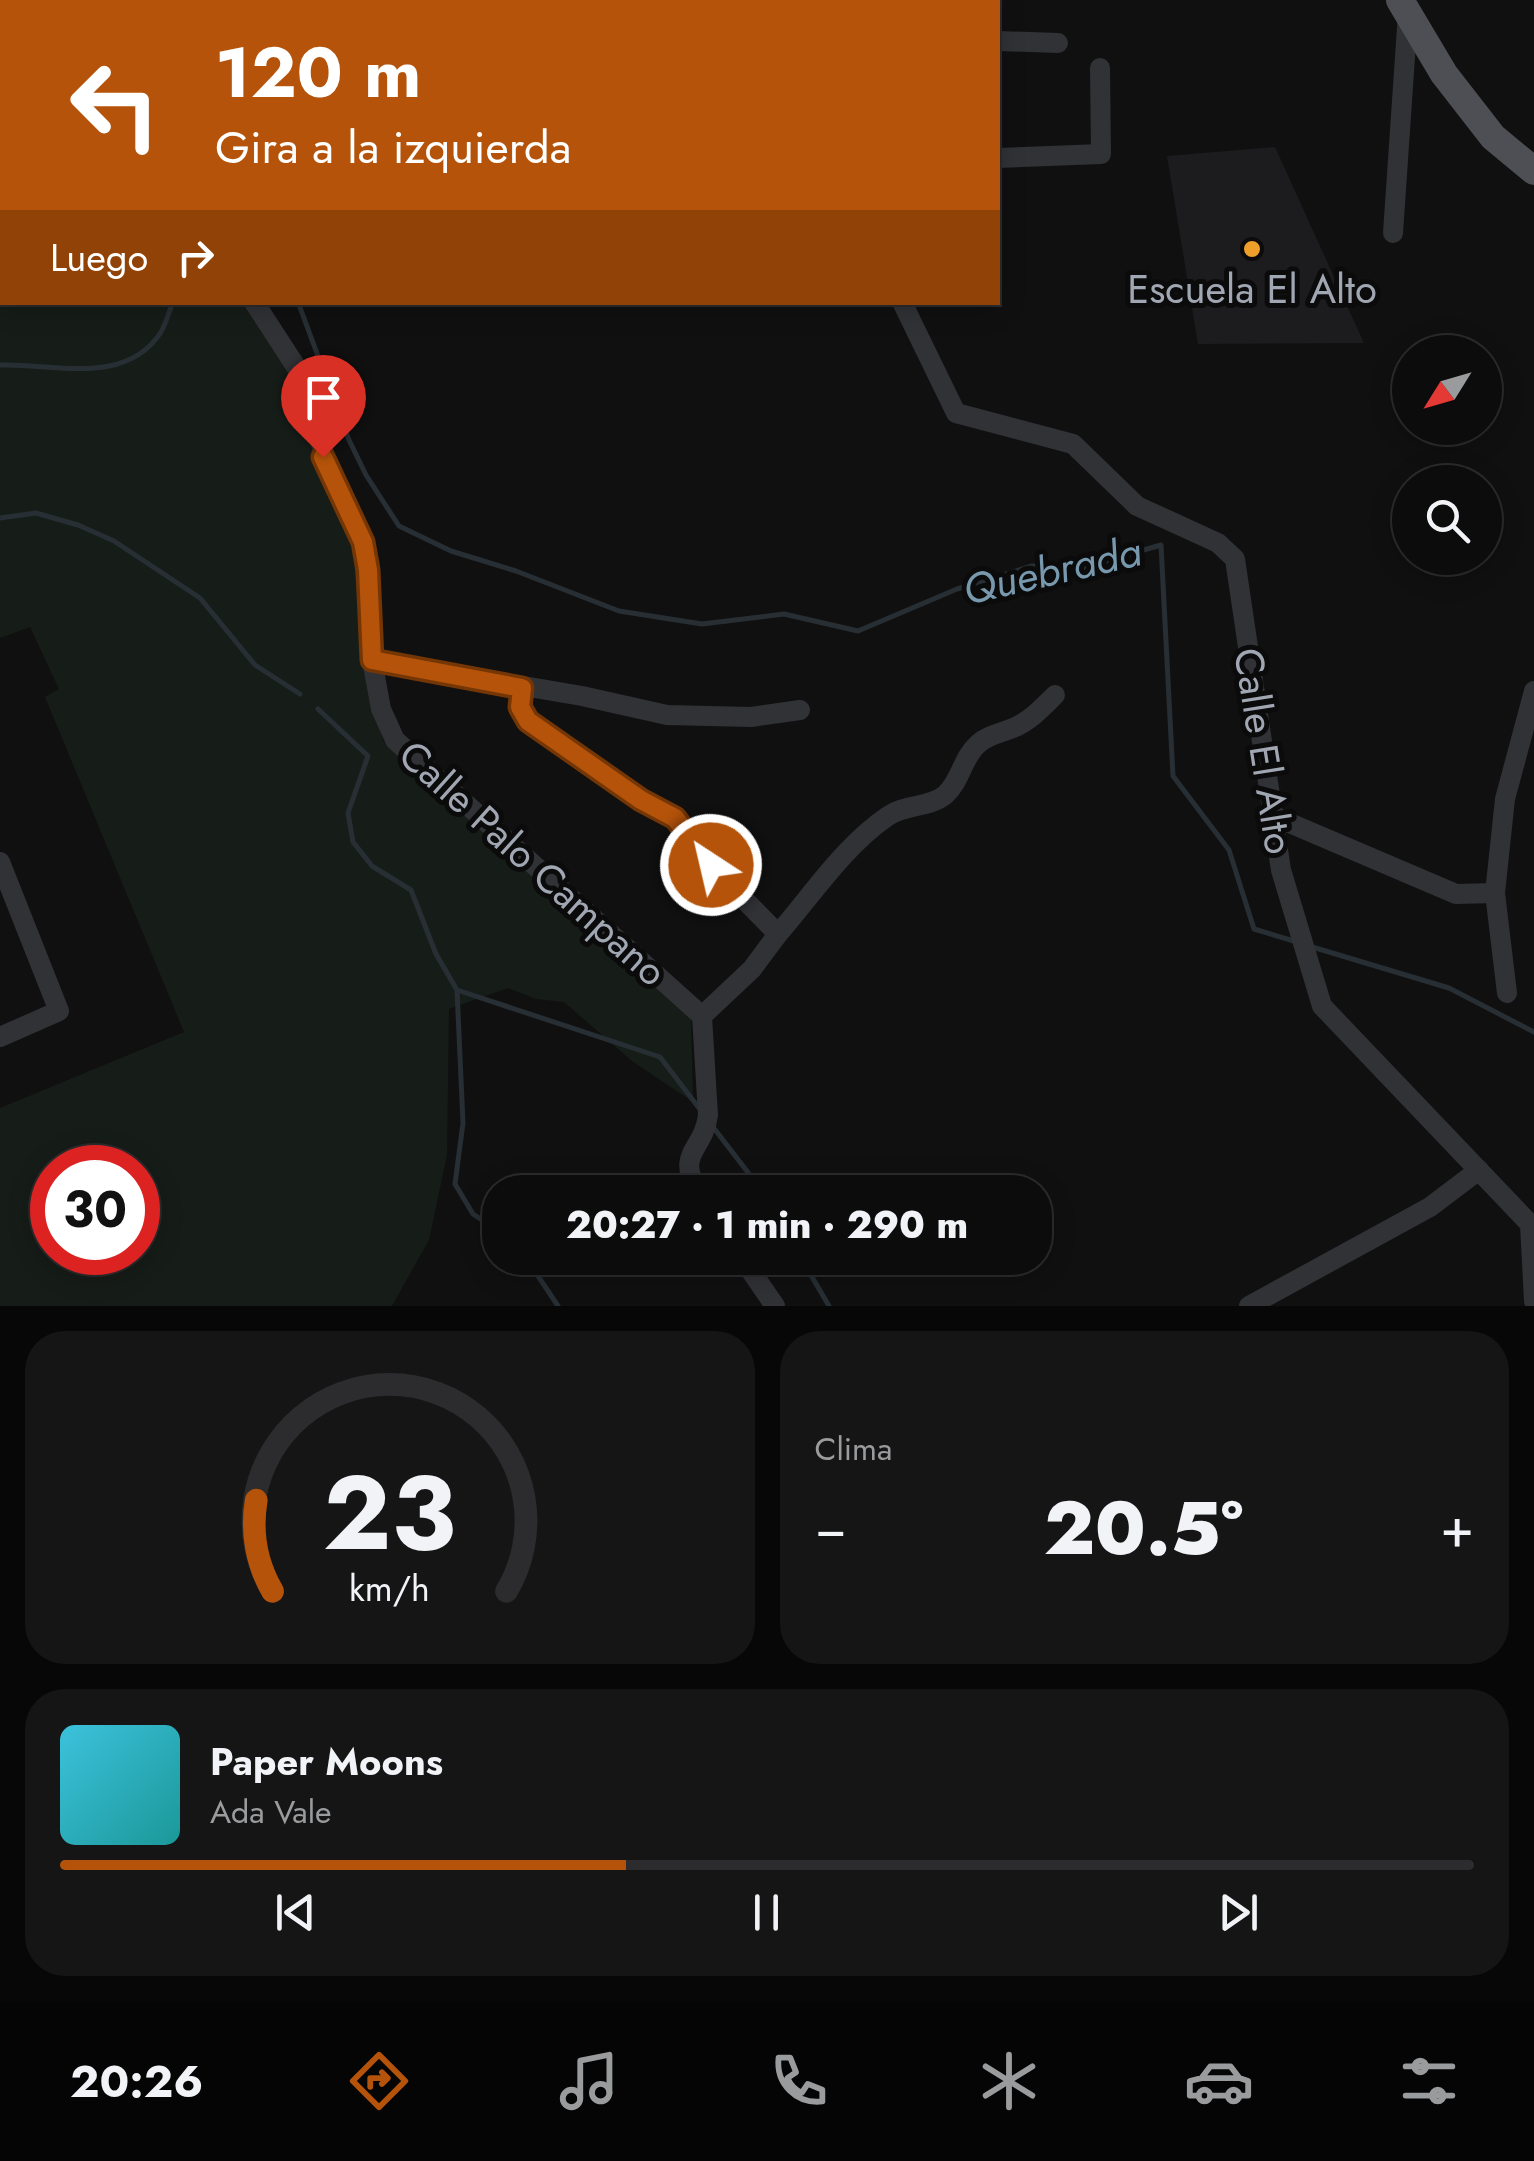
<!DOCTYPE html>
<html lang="es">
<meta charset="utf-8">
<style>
body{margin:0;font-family:Jost,sans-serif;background:#151516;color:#f1f3f6;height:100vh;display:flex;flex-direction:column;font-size:38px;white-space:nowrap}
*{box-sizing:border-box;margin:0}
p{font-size:32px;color:#9a9b9d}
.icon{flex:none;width:55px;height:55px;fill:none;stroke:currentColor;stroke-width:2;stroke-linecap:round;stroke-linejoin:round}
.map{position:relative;height:1306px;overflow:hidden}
.side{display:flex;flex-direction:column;gap:25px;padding:25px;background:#070707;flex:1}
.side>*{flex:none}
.top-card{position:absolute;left:0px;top:0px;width:1000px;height:305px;box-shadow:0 5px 25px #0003,0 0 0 2px #2c2c2e;background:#b45309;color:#fff;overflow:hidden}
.needle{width:65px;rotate:233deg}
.controls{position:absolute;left:1392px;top:335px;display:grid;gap:20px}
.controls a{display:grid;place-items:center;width:110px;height:110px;border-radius:50%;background:#0c0c0d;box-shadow:0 5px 25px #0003,0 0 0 2px #2c2c2e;font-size:50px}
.speed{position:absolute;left:30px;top:1145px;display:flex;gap:20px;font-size:50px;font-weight:700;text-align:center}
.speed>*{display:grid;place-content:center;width:130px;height:130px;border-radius:50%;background:#0c0c0d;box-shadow:0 5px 25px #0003,0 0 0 2px #2c2c2e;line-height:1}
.speed .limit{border:15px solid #d22;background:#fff;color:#111}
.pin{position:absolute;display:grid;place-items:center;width:85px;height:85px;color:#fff;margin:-102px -42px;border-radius:50% 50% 50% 0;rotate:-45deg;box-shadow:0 0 10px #0007}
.pin .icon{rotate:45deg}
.me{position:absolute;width:110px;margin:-55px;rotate:325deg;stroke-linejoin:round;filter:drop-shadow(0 0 8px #0008)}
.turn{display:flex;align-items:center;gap:35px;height:210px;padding:0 50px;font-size:45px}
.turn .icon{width:130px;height:130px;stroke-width:2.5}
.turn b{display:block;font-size:70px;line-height:85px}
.then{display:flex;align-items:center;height:95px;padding:0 50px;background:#0003;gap:20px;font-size:38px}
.big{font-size:75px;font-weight:800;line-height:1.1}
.side .tile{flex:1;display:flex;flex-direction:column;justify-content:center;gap:15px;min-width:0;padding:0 35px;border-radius:40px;background:#151516}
.side .dial{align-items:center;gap:0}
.dial svg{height:260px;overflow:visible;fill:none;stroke:#2c2c2e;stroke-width:7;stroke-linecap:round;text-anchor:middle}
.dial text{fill:#f1f3f6;stroke:none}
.song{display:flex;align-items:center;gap:30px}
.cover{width:120px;height:120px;border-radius:15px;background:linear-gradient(135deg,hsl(190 70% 55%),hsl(180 70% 35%))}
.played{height:10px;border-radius:5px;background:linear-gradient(90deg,#b45309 40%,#2c2c2e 40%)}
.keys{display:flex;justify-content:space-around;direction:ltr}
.heat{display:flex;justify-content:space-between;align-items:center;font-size:55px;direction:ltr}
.side .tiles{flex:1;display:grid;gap:25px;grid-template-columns:1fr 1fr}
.tile:last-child{grid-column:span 2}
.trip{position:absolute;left:482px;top:1175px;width:570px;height:100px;border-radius:40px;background:#0c0c0d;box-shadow:0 5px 25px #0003,0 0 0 2px #2c2c2e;font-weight:800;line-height:100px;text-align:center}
.tabs{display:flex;height:160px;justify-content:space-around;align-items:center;background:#050505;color:#9a9b9d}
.tabs .icon{width:70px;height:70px}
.tabs .on{color:#b45309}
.tabs b{font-size:45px;color:#f1f3f6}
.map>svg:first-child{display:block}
.built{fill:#1c1c1e}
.green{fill:#161c17;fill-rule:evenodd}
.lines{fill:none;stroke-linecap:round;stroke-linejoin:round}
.stream{stroke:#272f34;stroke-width:5}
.minor{stroke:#313236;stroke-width:20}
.major{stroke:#4d4f55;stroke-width:28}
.route-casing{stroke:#753606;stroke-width:25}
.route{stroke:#b45309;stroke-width:18}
.poi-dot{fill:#ee9f2a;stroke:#0b0b0c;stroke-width:4}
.labels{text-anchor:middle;stroke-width:10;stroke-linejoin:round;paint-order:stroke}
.poi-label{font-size:40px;fill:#a1a7b2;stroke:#0b0b0c}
.street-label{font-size:40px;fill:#a1a7b2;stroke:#0b0b0c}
.water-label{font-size:42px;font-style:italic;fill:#7798ad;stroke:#0b0b0c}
</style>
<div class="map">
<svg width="1534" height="1306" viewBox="0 0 1534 1306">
<rect width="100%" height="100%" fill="#101011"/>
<path class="built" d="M1275,147L1364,343L1198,344L1167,156Z"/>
<path class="green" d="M0,270L2,302L246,303L292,370L350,534C367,603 360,675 384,742L691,1018L693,1102L632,1061L564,1002L536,999L508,988L449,1009L447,1155L429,1240L392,1306H0V1108L184,1032L45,697L59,689L30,627L0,638ZM52,1168H138V1252H52Z"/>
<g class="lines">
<g class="stream">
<path d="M298,302L349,440L366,475L399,526L451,551L516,571L619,611L702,624L784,614L858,631L957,589L1032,566L1082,568L1161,545L1173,776L1229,850L1254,929L1297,942"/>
<path d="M0,365C53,363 126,387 161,332C166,323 169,312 173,302"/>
<path d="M0,518L36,513L78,525L114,541L200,598L255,665L300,694"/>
<path d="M318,709L368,756L348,813L353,842L372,866L411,890L436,954L457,990L463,1123L455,1184L473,1214L500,1232"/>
<path d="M1309,946L1449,988L1534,1032"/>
<path d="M457,990L660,1057L699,1108"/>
<path d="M713,1127L763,1192"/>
<path d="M526,1258L558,1306"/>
<path d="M801,1258L829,1306"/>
</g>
<g class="minor">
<path d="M134,0L136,2"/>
<path d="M664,0V2"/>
<path d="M856,0V2"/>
<path d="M90,2L93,0"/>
<path d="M998,41L1058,43"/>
<path d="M0,70L2,68"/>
<path d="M0,154H2"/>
<path d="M998,158L1101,154L1100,68"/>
<path d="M1393,233L1408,13"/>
<path d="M0,259L2,260"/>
<path d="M254,302L302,376L331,479L363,543L372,660L381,709L395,740L702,1016L708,1115C704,1151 674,1153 699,1192"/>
<path d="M902,302L956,413L1073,444L1137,506L1218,543L1235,559L1281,870L1322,1006L1530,1224L1534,1301"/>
<path d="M372,660L582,696L667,715L751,717L800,710"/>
<path d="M522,687L520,707L528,721L641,800L675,817L713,868L778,934L752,969L702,1016"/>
<path d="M1273,816L1456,894L1495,893L1507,993"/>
<path d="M0,862L59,1011L0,1037"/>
<path d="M1495,893L1505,799L1534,691"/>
<path d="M778,934C812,895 844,846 888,816C905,804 929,808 945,795C961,781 962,758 978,744C988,735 1001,733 1013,728C1030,721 1042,708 1055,695"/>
<path d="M742,1258L775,1306"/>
<path d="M1249,1306L1430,1207L1479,1170"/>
</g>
<path class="major" d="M1400,0L1444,74L1493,137L1534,171"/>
</g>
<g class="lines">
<g class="route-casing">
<path id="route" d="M323,457L363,542L368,570L372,660L522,688L520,707L528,721L641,800L675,818L711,865"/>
</g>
<use href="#route" class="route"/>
</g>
<circle class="poi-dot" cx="1252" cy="249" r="10"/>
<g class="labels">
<g class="poi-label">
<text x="1252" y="303">Escuela El Alto</text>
</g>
<g class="street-label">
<text transform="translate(1264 751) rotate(81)" y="14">Calle El Alto</text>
<text transform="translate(533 863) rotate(42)" y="14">Calle Palo Campano</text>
</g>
<g class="water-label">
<text transform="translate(1052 570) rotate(-13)" y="15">Quebrada</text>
</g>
</g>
</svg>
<div class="controls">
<a><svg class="needle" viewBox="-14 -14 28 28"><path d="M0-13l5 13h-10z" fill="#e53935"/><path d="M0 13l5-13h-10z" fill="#9a9b9d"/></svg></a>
<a><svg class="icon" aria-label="search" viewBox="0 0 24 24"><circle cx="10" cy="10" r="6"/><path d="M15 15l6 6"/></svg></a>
</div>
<div class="speed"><div class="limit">30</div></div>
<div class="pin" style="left:323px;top:457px;background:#d93025"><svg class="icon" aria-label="arrive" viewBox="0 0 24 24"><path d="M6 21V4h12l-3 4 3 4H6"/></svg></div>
<svg class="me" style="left:711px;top:865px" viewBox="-20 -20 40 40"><circle r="17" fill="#b45309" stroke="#fff" stroke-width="3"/><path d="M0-11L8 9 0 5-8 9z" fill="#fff"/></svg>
<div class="trip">20:27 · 1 min · 290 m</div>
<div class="top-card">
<div class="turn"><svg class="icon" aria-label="left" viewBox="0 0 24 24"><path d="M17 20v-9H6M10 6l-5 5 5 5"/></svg><div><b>120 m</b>Gira a la izquierda</div></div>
<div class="then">Luego<svg class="icon" aria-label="right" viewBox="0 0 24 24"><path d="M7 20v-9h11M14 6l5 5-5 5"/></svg></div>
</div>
</div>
<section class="side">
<div class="tiles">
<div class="tile dial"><svg viewBox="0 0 100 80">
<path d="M14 69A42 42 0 1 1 86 69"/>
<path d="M14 69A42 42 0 0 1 9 41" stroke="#b45309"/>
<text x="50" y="56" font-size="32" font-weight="700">23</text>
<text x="50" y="72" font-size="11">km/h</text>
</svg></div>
<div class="tile"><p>Clima</p>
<div class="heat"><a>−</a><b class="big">20.5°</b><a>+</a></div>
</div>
<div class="tile">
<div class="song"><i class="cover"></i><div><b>Paper Moons</b><p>Ada Vale</p></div></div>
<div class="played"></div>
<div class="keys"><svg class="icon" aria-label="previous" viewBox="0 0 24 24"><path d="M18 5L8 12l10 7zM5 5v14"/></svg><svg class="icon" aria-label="pause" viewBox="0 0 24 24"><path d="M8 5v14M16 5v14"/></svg><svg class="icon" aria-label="next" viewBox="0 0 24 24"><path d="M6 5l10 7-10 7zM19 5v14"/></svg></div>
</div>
</div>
</section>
<nav class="tabs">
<b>20:26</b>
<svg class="icon on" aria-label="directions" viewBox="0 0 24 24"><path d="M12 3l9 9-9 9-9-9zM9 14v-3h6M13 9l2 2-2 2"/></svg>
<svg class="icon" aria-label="music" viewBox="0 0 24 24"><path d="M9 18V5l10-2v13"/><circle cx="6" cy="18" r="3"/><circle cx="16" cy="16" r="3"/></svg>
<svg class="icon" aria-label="phone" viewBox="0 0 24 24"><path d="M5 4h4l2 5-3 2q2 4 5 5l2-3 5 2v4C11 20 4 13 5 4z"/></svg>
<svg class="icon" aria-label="climate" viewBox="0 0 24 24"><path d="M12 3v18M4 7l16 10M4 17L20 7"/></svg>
<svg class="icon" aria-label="car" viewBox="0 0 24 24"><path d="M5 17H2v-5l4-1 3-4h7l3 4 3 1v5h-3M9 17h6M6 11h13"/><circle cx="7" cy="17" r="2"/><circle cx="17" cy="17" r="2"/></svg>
<svg class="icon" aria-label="filters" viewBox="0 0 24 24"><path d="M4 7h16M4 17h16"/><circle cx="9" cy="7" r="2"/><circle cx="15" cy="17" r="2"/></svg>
</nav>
